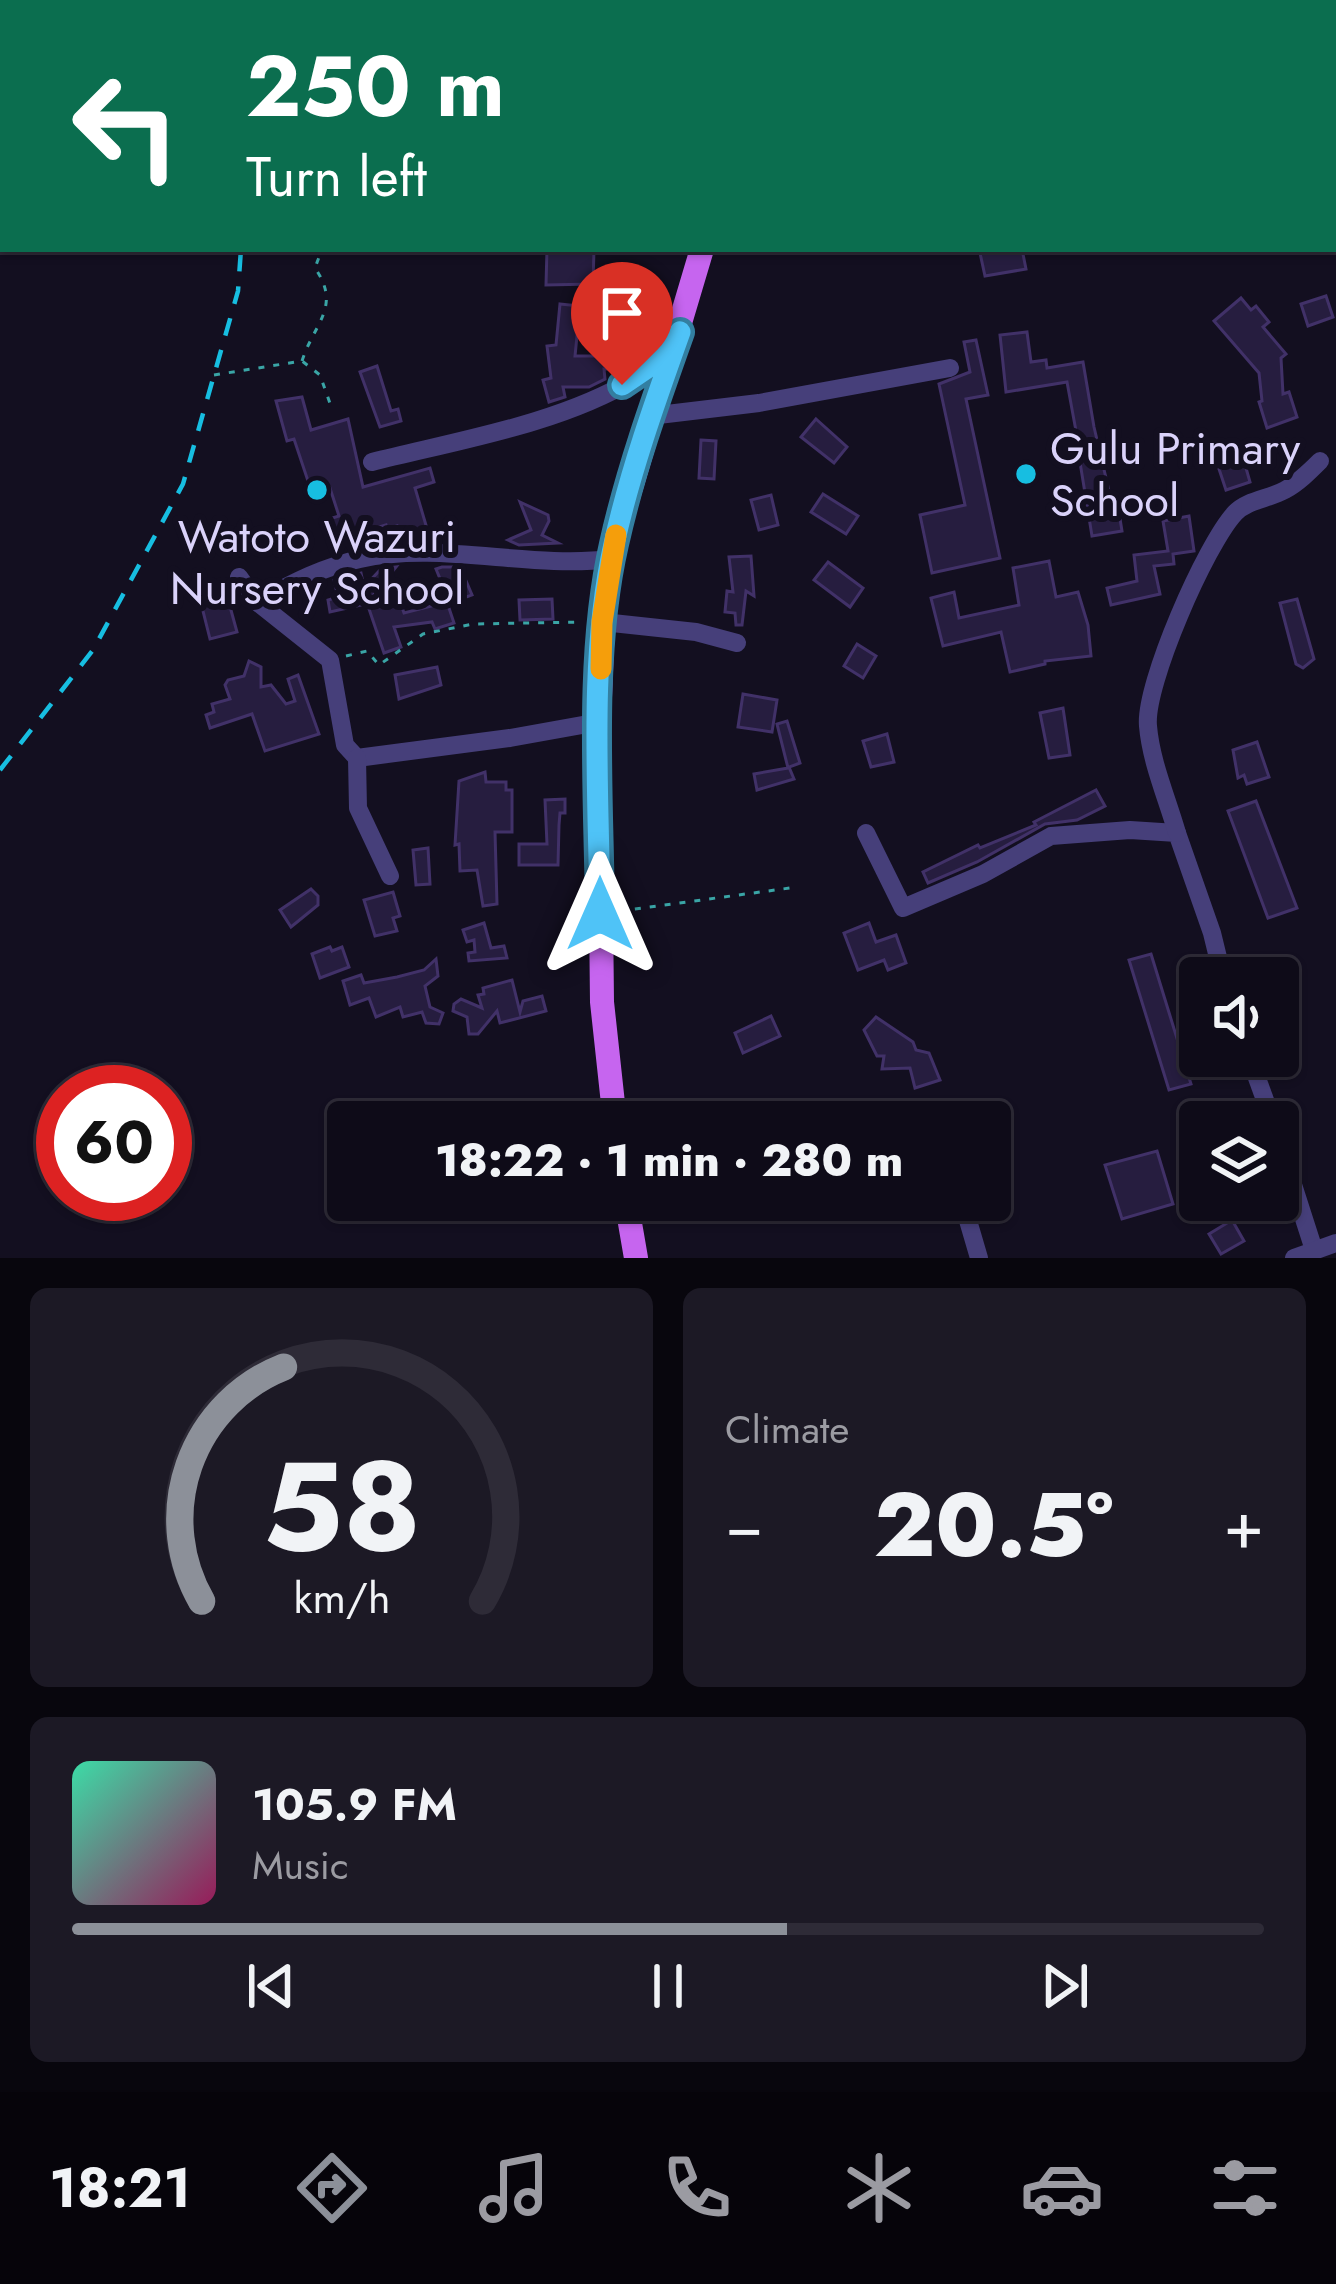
<!DOCTYPE html>
<meta charset="utf-8">
<style>
body{margin:0;font-family:Jost,sans-serif;background:#1c1925;color:#f1f3f6;height:100vh;display:flex;flex-direction:column;font-size:45px;white-space:nowrap}
*{box-sizing:border-box;margin:0}
p{font-size:39px;color:#9b9ba2}
.icon{flex:none;width:66px;height:66px;fill:none;stroke:currentColor;stroke-width:2;stroke-linecap:round;stroke-linejoin:round}
.map{position:relative;height:1258px;overflow:hidden}
.drawer{display:flex;flex-direction:column;gap:30px;padding:30px;background:#08060d;flex:1}
.drawer>*{flex:none}
.hud{position:absolute;left:0px;top:0px;width:1338px;height:252px;box-shadow:0 3px 9px #0004,0 0 0 3px #2e2b37;background:#0b6e4f;color:#fff;overflow:hidden}
.tools{position:absolute;left:1179px;top:957px;display:grid;gap:24px}
.tools a{display:grid;place-items:center;width:120px;height:120px;border-radius:12px;background:#0e0b18;box-shadow:0 3px 9px #0004,0 0 0 3px #2e2b37;font-size:60px}
.speed{position:absolute;left:36px;top:1065px;display:flex;gap:24px;font-size:60px;font-weight:700;text-align:center}
.speed>*{display:grid;place-content:center;width:156px;height:156px;border-radius:50%;background:#0e0b18;box-shadow:0 3px 9px #0004,0 0 0 3px #2e2b37;line-height:1}
.speed .limit{border:18px solid #d22;background:#fff;color:#111}
.pin{position:absolute;display:grid;place-items:center;width:102px;height:102px;color:#fff;margin:-123px -51px;border-radius:50% 50% 50% 0;rotate:-45deg;box-shadow:0 0 12px #0007}
.pin .icon{rotate:45deg}
.me{position:absolute;width:132px;margin:-66px;rotate:0deg;stroke-linejoin:round;filter:drop-shadow(0 0 9px #0008)}
.turn{display:flex;align-items:center;gap:42px;height:252px;padding:0 48px;font-size:54px}
.turn .icon{width:156px;height:156px;stroke-width:2.5}
.turn b{display:block;font-size:84px;line-height:102px}
.big{font-size:90px;font-weight:800;line-height:1.1}
.drawer .widget{flex:1;display:flex;flex-direction:column;justify-content:center;gap:18px;min-width:0;padding:0 42px;border-radius:18px;background:#1c1925}
.drawer .dial{align-items:center;gap:0}
.dial svg{height:312px;overflow:visible;fill:none;stroke:#2e2b37;stroke-width:7;stroke-linecap:round;text-anchor:middle}
.dial text{fill:#f1f3f6;stroke:none}
.song{display:flex;align-items:center;gap:36px}
.cover{width:144px;height:144px;border-radius:18px;background:linear-gradient(135deg,hsl(160 70% 55%),hsl(330 70% 35%))}
.played{height:12px;border-radius:6px;background:linear-gradient(90deg,#8c9099 60%,#2e2b37 60%)}
.keys{display:flex;justify-content:space-around;direction:ltr}
.heat{display:flex;justify-content:space-between;align-items:center;font-size:66px;direction:ltr}
.drawer .tiles{flex:1;display:grid;gap:30px;grid-template-columns:1fr 1fr}
.widget:last-child{grid-column:span 2}
.trip{position:absolute;left:327px;top:1101px;width:684px;height:120px;border-radius:12px;background:#0e0b18;box-shadow:0 3px 9px #0004,0 0 0 3px #2e2b37;font-weight:800;line-height:120px;text-align:center}
.dock{display:flex;height:192px;justify-content:space-around;align-items:center;background:#06040a;color:#9b9ba2}
.dock .icon{width:84px;height:84px}
.dock .current{color:#8c9099}
.dock b{font-size:54px;color:#f1f3f6}
.map>svg:first-child{display:block}
.building{fill:#261d3f;stroke:#413168;stroke-width:3}
.lines{fill:none;stroke-linecap:round;stroke-linejoin:round}
.path{stroke:#3aa5a6;stroke-width:3;stroke-dasharray:6 9;stroke-linecap:butt}
.minor{stroke:#463f7a;stroke-width:18}
.major{stroke:#c665ef;stroke-width:24}
.rail{stroke:#17bee1;stroke-width:4.5;stroke-dasharray:18 15;stroke-linecap:butt}
.route-casing{stroke:#337fa1;stroke-width:30}
.route{stroke:#4fc3f7;stroke-width:21}
.slow{stroke:#f59e0b;stroke-width:21}
.poi-dot{fill:#17bee1;stroke:#130f20;stroke-width:4.5}
.labels{text-anchor:middle;stroke-width:12;stroke-linejoin:round;paint-order:stroke}
.poi-label{font-size:45px;fill:#dad2fa;stroke:#130f20;text-anchor:start}
</style>
<div class="map">
<svg width="1336" height="1258" viewBox="0 0 1336 1258">
<rect width="100%" height="100%" fill="#130f20"/>
<g class="building">
<path d="M547,249H594L593,284L546,285Z"/>
<path d="M1022,249L1026,269L985,276L980,253Z"/>
<path d="M1326,296L1333,317L1308,326L1301,304Z"/>
<path d="M1241,298L1251,310L1256,306L1269,322L1263,327L1286,354L1281,358L1283,394L1289,392L1297,417L1267,428L1259,402L1262,401L1259,373L1214,321Z"/>
<path d="M560,304L580,306L575,356H601V349H621V369H604L605,379L589,387H563L565,397L549,402L543,380L551,378L547,346L556,345Z"/>
<path d="M1027,332L1031,362L1046,360L1047,368L1083,362L1094,427L1110,495L1116,494L1122,531L1092,536L1078,450H1075L1071,432L1076,431L1067,382L1006,392L1000,335Z"/>
<path d="M976,340L988,395L966,399L1000,558L932,573L920,515L965,505L939,384L970,372L964,342Z"/>
<path d="M377,366L391,411L398,409L401,421L380,427L360,372Z"/>
<path d="M302,397L311,430L348,419L363,487L430,468L434,482L415,488L428,532L400,539L397,526L387,529L386,525L349,536L346,525L335,535L327,534L323,527L326,520L339,516L330,488L312,493L294,439L287,441L276,401Z"/>
<path d="M816,419L847,447L834,463L801,437Z"/>
<path d="M701,440L716,441L714,479L699,478Z"/>
<path d="M1244,461L1250,482L1226,490L1219,469Z"/>
<path d="M823,494L858,516L846,534L811,512Z"/>
<path d="M771,495L778,525L759,530L751,500Z"/>
<path d="M520,502L548,515L549,521L542,535L558,543L519,545L508,540L531,530Z"/>
<path d="M1189,516L1194,551L1173,554L1174,564L1154,566L1160,594L1111,605L1107,588L1137,581L1134,555L1168,551L1163,521Z"/>
<path d="M751,556L754,596L746,591L742,625H736L735,613L725,612L727,591L733,592L729,557Z"/>
<path d="M1049,561L1056,597L1078,592L1088,625L1091,656L1045,661V664L1010,672L1001,632L943,646L931,598L954,592L959,618L1019,605L1013,568Z"/>
<path d="M828,562L863,588L850,607L814,580Z"/>
<path d="M396,567L366,604L330,612L328,600L338,597L334,580L361,573L364,587L381,569Z"/>
<path d="M442,567H453L455,571L461,569L472,595L450,603L436,569Z"/>
<path d="M226,592L237,632L210,639L200,599Z"/>
<path d="M398,596L404,613L447,602L454,623L435,629L432,622L394,627L401,647L384,653L368,606Z"/>
<path d="M552,599L553,619L520,620L519,600Z"/>
<path d="M1297,599L1314,659L1303,668L1296,664L1280,603Z"/>
<path d="M857,644L876,656L863,678L844,666Z"/>
<path d="M249,661L261,667V687L271,685L286,704L295,701L288,679L298,675L319,734L265,751L252,714L210,728L206,715L214,712L212,704L230,699L225,685L228,680L244,676Z"/>
<path d="M437,667L441,685L399,699L395,675Z"/>
<path d="M743,694L777,700L772,732L738,727Z"/>
<path d="M1063,708L1070,755L1049,758L1040,713Z"/>
<path d="M787,721L800,763L789,767L794,779L757,790L754,774L788,768L777,724Z"/>
<path d="M887,734L894,762L871,767L863,741Z"/>
<path d="M1257,742L1269,777L1247,784L1244,775L1238,778L1233,750Z"/>
<path d="M485,772L486,782H506V790H512V832H495L497,904L483,906L477,870L460,871L459,844L455,845L459,781Z"/>
<path d="M1096,790L1105,806L1077,820L1045,824L977,862L928,883L923,872L978,845L980,848L1036,825L1034,822Z"/>
<path d="M565,799V813H560L559,825L558,865H519V844H547L545,800Z"/>
<path d="M1256,801L1297,908L1268,918L1228,811Z"/>
<path d="M428,848L430,884L416,885L413,850Z"/>
<path d="M311,889L318,896V905L291,927L280,910Z"/>
<path d="M393,892L400,916L393,918L397,931L375,936L364,900Z"/>
<path d="M484,923L491,948L504,946L507,958L469,961L468,953L475,952L474,940L467,942L463,930Z"/>
<path d="M869,923L876,942L896,935L906,963L888,970L884,960L858,970L844,933Z"/>
<path d="M330,947L332,951L342,947L349,967L320,978L312,954Z"/>
<path d="M1151,954L1191,1084L1169,1090L1129,960Z"/>
<path d="M436,959L438,976L425,986L430,1007L443,1013L439,1024L426,1023L422,1012L403,1017L400,1007L376,1017L369,998L350,1005L343,981L361,975L364,983L397,977L424,970Z"/>
<path d="M512,980L520,1012L523,1001L542,996L546,1011L500,1023L497,1011L478,1034H469L467,1017L453,1011L454,1004L461,999L482,1008L478,995L484,994L483,988Z"/>
<path d="M771,1016L780,1036L743,1053L735,1033Z"/>
<path d="M876,1017L913,1042L916,1050L929,1053L940,1080L915,1088L910,1068L882,1069L884,1056H877L864,1030Z"/>
<path d="M1157,1151L1173,1204L1122,1219L1105,1165Z"/>
<path d="M1232,1220L1244,1241L1221,1254L1209,1234Z"/>
</g>
<g class="lines">
<g class="path">
<path d="M520,0L521,3"/>
<path d="M556,0L557,3"/>
<path d="M0,172L3,171"/>
<path d="M302,361C314,323 342,307 315,268L322,249"/>
<path d="M214,375L302,361L320,375L332,409"/>
<path d="M346,656L367,651L379,665L423,634L473,624L583,622"/>
<path d="M620,911L790,888"/>
</g>
<g class="minor">
<path d="M666,3L703,0"/>
<path d="M918,3V0"/>
<path d="M0,17L3,36"/>
<path d="M1335,103H1336"/>
<path d="M650,416L759,403L950,368"/>
<path d="M372,462C455,441 560,424 634,379C649,370 661,353 674,339"/>
<path d="M239,577L257,602L330,660L345,745L357,758L510,738L599,722"/>
<path d="M257,602C291,584 322,567 360,559C440,541 528,569 611,559"/>
<path d="M603,622L696,632L737,643"/>
<path d="M357,758L358,808L390,876"/>
<path d="M866,833L903,908L983,874L1051,836L1130,830L1177,833L1212,933L1223,978"/>
<path d="M1177,833C1167,798 1151,762 1148,726C1144,685 1206,544 1235,513C1247,500 1269,499 1285,490C1298,483 1309,472 1320,461"/>
<path d="M1249,1056L1273,1122"/>
<path d="M1278,1138L1314,1250"/>
<path d="M962,1200L979,1258"/>
<path d="M1294,1258L1336,1243"/>
</g>
<g class="major">
<path d="M760,3V0"/>
<path d="M615,1122L602,1002L599,722L603,622L613,548L702,249"/>
<path d="M626,1200L636,1258"/>
</g>
<g class="rail">
<path d="M236,0V3"/>
<path d="M0,770L93,650L183,484L238,291L241,249"/>
</g>
</g>
<g class="lines">
<g class="route-casing">
<path id="route" d="M600,914C599,798 588,657 614,544C630,472 655,402 680,332L650,366L622,385"/>
</g>
<use href="#route" class="route"/>
<path class="slow" d="M601,669L602,622L616,535"/>
</g>
<g class="poi-dot">
<circle cx="1026" cy="474" r="12"/>
<circle cx="317" cy="490" r="12"/>
</g>
<g class="labels">
<g class="poi-label">
<text x="1050" y="464">Gulu Primary<tspan x="1050" dy="52">School</tspan></text>
<text x="317" y="552" text-anchor="middle">Watoto Wazuri<tspan x="317" dy="52">Nursery School</tspan></text>
</g>
</g>
</svg>
<div class="tools">
<a><svg class="icon" aria-label="sound" viewBox="0 0 24 24"><path d="M4 9h4l5-4v14l-5-4H4zM17 9q2 3 0 6"/></svg></a>
<a><svg class="icon" aria-label="layers" viewBox="0 0 24 24"><path d="M12 4l9 5-9 5-9-5zM3 14l9 5 9-5"/></svg></a>
</div>
<div class="speed"><div class="limit">60</div></div>
<div class="pin" style="left:622px;top:385px;background:#d93025"><svg class="icon" aria-label="arrive" viewBox="0 0 24 24"><path d="M6 21V4h12l-3 4 3 4H6"/></svg></div>
<svg class="me" style="left:600px;top:914px" viewBox="-20 -20 40 40"><path d="M0-17L14 15 0 8-14 15z" fill="#4fc3f7" stroke="#fff" stroke-width="4"/></svg>
<div class="trip">18:22 · 1 min · 280 m</div>
<div class="hud">
<div class="turn"><svg class="icon" aria-label="left" viewBox="0 0 24 24"><path d="M17 20v-9H6M10 6l-5 5 5 5"/></svg><div><b>250 m</b>Turn left</div></div>
</div>
</div>
<section class="drawer">
<div class="tiles">
<div class="widget dial"><svg viewBox="0 0 100 80">
<path d="M14 69A42 42 0 1 1 86 69"/>
<path d="M14 69A42 42 0 0 1 35 9" stroke="#8c9099"/>
<text x="50" y="56" font-size="32" font-weight="700">58</text>
<text x="50" y="72" font-size="11">km/h</text>
</svg></div>
<div class="widget"><p>Climate</p>
<div class="heat"><a>−</a><b class="big">20.5°</b><a>+</a></div>
</div>
<div class="widget">
<div class="song"><i class="cover"></i><div><b>105.9 FM</b><p>Music</p></div></div>
<div class="played"></div>
<div class="keys"><svg class="icon" aria-label="previous" viewBox="0 0 24 24"><path d="M18 5L8 12l10 7zM5 5v14"/></svg><svg class="icon" aria-label="pause" viewBox="0 0 24 24"><path d="M8 5v14M16 5v14"/></svg><svg class="icon" aria-label="next" viewBox="0 0 24 24"><path d="M6 5l10 7-10 7zM19 5v14"/></svg></div>
</div>
</div>
</section>
<nav class="dock">
<b>18:21</b>
<svg class="icon current" aria-label="directions" viewBox="0 0 24 24"><path d="M12 3l9 9-9 9-9-9zM9 14v-3h6M13 9l2 2-2 2"/></svg>
<svg class="icon" aria-label="music" viewBox="0 0 24 24"><path d="M9 18V5l10-2v13"/><circle cx="6" cy="18" r="3"/><circle cx="16" cy="16" r="3"/></svg>
<svg class="icon" aria-label="phone" viewBox="0 0 24 24"><path d="M5 4h4l2 5-3 2q2 4 5 5l2-3 5 2v4C11 20 4 13 5 4z"/></svg>
<svg class="icon" aria-label="climate" viewBox="0 0 24 24"><path d="M12 3v18M4 7l16 10M4 17L20 7"/></svg>
<svg class="icon" aria-label="car" viewBox="0 0 24 24"><path d="M5 17H2v-5l4-1 3-4h7l3 4 3 1v5h-3M9 17h6M6 11h13"/><circle cx="7" cy="17" r="2"/><circle cx="17" cy="17" r="2"/></svg>
<svg class="icon" aria-label="filters" viewBox="0 0 24 24"><path d="M4 7h16M4 17h16"/><circle cx="9" cy="7" r="2"/><circle cx="15" cy="17" r="2"/></svg>
</nav>
